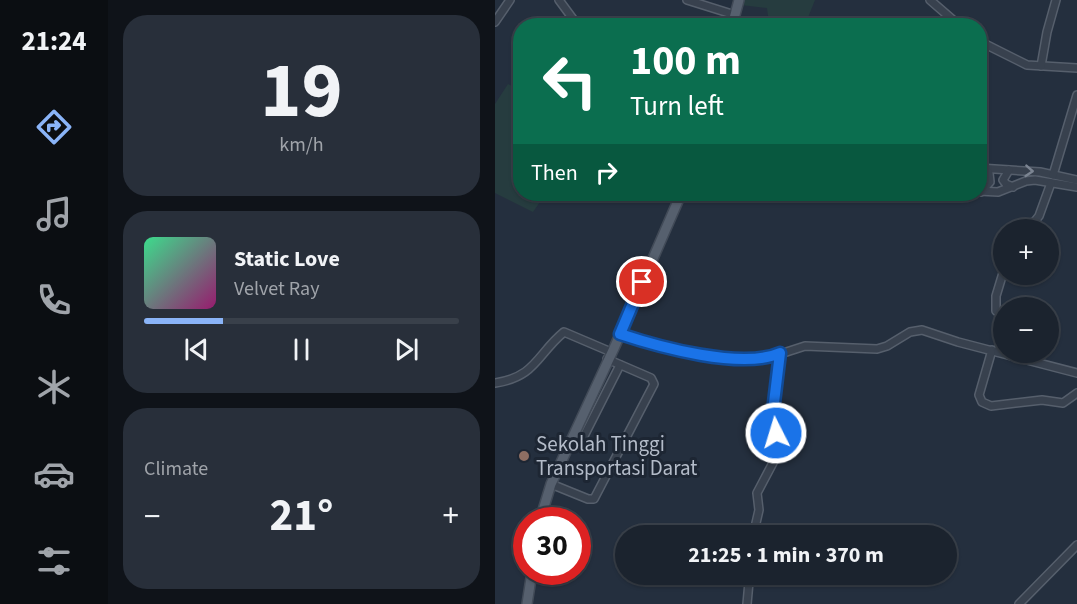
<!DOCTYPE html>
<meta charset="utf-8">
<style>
body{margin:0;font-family:"Source Sans 3",sans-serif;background:#282f3a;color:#f1f3f6;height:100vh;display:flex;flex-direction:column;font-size:22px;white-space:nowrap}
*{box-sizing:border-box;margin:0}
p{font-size:20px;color:#a0a4aa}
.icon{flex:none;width:33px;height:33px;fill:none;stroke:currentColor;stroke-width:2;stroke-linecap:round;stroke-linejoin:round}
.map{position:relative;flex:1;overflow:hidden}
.details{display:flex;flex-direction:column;gap:15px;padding:15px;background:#0f1319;width:387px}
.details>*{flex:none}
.top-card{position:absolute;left:18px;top:18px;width:474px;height:183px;border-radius:24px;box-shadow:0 2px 4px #0004,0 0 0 2px #39404a;background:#0b6e4f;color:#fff;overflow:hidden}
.controls{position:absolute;left:498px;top:219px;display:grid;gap:12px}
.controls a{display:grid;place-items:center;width:66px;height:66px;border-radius:50%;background:#1b232e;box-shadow:0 2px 4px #0004,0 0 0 2px #39404a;font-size:30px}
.speed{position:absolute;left:18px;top:507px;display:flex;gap:12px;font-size:30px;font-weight:700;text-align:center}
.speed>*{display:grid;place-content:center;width:78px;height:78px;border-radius:50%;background:#1b232e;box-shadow:0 2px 4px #0004,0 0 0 2px #39404a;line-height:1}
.speed .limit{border:9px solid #d22;background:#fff;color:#111}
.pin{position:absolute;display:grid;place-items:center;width:51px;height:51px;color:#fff;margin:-26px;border:3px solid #fff;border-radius:50%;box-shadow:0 2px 6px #0007}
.me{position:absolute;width:66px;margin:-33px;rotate:355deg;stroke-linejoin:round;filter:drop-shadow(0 0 4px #0008)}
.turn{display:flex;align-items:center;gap:21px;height:126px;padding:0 18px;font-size:27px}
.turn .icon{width:78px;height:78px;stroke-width:2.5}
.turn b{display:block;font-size:42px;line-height:51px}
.then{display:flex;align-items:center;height:57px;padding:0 18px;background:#0003;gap:12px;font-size:22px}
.big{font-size:45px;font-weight:700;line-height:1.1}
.details .widget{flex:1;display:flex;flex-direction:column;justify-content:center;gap:9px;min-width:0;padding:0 21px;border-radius:24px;background:#282f3a}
.details .dial{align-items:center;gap:0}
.dial b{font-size:78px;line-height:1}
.song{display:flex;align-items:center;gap:18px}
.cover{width:72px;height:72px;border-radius:9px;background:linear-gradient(135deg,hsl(150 70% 55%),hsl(320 70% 35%))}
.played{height:6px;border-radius:3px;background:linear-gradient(90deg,#8ab4f8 25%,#39404a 25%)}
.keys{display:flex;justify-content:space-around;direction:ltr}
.heat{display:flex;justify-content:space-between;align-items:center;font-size:33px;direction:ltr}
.trip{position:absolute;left:120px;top:525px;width:342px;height:60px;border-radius:30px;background:#1b232e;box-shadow:0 2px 4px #0004,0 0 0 2px #39404a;font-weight:700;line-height:60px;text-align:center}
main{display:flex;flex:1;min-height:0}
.tab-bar{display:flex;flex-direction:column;width:108px;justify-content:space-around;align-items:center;background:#0b0e12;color:#a0a4aa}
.tab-bar .icon{width:42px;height:42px}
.tab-bar .selected{color:#8ab4f8}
.tab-bar b{font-size:27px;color:#f1f3f6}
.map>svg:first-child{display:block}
.green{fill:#263c3f}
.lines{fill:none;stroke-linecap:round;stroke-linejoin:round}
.minor-casing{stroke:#565f6c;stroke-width:10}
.major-casing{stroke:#414a57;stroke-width:12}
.minor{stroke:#38414e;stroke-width:7}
.major{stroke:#56606e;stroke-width:9}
.oneway{stroke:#7c8592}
.route-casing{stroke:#114b97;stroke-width:15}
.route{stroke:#1a73e8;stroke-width:10}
.education-dot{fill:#8d6e63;stroke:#1d2633;stroke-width:2}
.labels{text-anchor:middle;stroke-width:6;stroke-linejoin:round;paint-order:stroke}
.poi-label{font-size:21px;fill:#b4bcc9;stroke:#1d2633;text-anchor:start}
</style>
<main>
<nav class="tab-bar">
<b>21:24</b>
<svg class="icon selected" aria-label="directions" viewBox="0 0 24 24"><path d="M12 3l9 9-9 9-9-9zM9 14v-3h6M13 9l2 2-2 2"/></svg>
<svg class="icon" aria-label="music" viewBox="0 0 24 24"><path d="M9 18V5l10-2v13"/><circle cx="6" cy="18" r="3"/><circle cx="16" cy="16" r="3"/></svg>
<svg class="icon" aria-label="phone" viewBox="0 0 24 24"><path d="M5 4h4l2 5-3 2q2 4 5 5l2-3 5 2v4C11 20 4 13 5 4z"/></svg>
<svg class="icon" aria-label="climate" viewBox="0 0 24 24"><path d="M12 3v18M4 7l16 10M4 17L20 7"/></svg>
<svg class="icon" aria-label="car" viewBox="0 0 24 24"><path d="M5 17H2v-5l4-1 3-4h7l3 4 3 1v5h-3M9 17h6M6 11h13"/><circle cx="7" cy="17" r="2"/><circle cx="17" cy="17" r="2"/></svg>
<svg class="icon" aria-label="filters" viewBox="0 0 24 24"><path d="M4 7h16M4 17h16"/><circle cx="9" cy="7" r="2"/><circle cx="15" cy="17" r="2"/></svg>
</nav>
<section class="details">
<div class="widget dial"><b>19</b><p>km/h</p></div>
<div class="widget">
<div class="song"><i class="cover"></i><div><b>Static Love</b><p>Velvet Ray</p></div></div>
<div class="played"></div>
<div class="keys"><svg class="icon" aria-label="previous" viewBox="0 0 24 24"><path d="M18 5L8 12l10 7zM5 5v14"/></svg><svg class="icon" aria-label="pause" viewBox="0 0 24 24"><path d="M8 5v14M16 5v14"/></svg><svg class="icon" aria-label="next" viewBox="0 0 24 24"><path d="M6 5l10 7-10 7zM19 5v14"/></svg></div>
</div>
<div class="widget"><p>Climate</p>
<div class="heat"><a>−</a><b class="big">21°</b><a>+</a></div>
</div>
</section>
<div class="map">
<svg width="582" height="604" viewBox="0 0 582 604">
<rect width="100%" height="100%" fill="#242f3e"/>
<g class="green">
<path d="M248,0H320L310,25L274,23L272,8L246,5Z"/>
<path d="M13,84L25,90L26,194H59L57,203L47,199L38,212L0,193V104Z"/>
</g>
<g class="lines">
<g class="minor-casing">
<g id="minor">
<path d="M64,0L78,19"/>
<path d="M192,0L240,15"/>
<path d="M435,0L465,26"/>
<path d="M0,22L15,0"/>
<path d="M484,41L532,65L582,68"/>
<path d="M546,66L552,32L561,0"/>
<path d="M484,168L545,172L582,180"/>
<path d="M514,170L508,180L511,184L518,187"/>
<path d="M558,175L582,95"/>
<path d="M484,191L503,192L531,181L540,180L582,187"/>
<path d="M486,192L495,182L494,173L489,168"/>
<path d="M524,230L540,221L544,216L556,183"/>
<path d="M508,273L501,296V311L508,316"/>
<path d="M125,334L208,356L263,359L273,358L310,346L382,349L392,346L415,332L427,330L463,342L582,373"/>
<path d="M497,350L484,395L487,402L496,406L547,400L568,403L582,393"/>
<path d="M503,352L508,331"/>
<path d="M0,383C41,377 42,354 69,332L116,352"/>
<path d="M88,438L125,365"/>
<path d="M56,484L93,499H99L159,384L156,378L112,359"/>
<path d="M258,536L264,510L262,493L280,459L281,433L277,411L285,353"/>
<path d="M252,604L254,582L261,574"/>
<path d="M524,604L582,545"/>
</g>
</g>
<g class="major-casing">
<g id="major">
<path d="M237,26L244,0"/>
<path d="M45,520L56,484L120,346L186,194"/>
<path d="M32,604L37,572"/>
</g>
</g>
<use href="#minor" class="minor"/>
<use href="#major" class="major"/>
</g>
<defs><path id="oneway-chevron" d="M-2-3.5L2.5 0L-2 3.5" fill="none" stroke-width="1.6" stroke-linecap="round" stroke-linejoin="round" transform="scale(1.5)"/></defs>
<use class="oneway" href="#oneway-chevron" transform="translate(534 171) rotate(4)"/>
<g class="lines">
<g class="route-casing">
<path id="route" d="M147,282L125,334C164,347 247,370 285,353L278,411L281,433"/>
</g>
<use href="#route" class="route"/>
</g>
<circle class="education-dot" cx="29" cy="456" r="6"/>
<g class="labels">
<g class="poi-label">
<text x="41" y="451">Sekolah Tinggi<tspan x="41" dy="24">Transportasi Darat</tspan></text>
</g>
</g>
</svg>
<div class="controls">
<a>+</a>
<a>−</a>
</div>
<div class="speed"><div class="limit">30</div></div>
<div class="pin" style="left:147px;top:282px;background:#d93025"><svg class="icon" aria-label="arrive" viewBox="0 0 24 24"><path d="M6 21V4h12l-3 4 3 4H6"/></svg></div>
<svg class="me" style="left:281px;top:433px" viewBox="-20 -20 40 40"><circle r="17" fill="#1a73e8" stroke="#fff" stroke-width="3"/><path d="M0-11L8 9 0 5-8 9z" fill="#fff"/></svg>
<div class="trip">21:25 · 1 min · 370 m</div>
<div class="top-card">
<div class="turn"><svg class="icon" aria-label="left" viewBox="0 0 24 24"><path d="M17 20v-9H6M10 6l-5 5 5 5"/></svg><div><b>100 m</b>Turn left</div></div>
<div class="then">Then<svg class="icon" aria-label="right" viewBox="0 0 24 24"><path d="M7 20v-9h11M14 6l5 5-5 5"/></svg></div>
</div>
</div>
</main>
